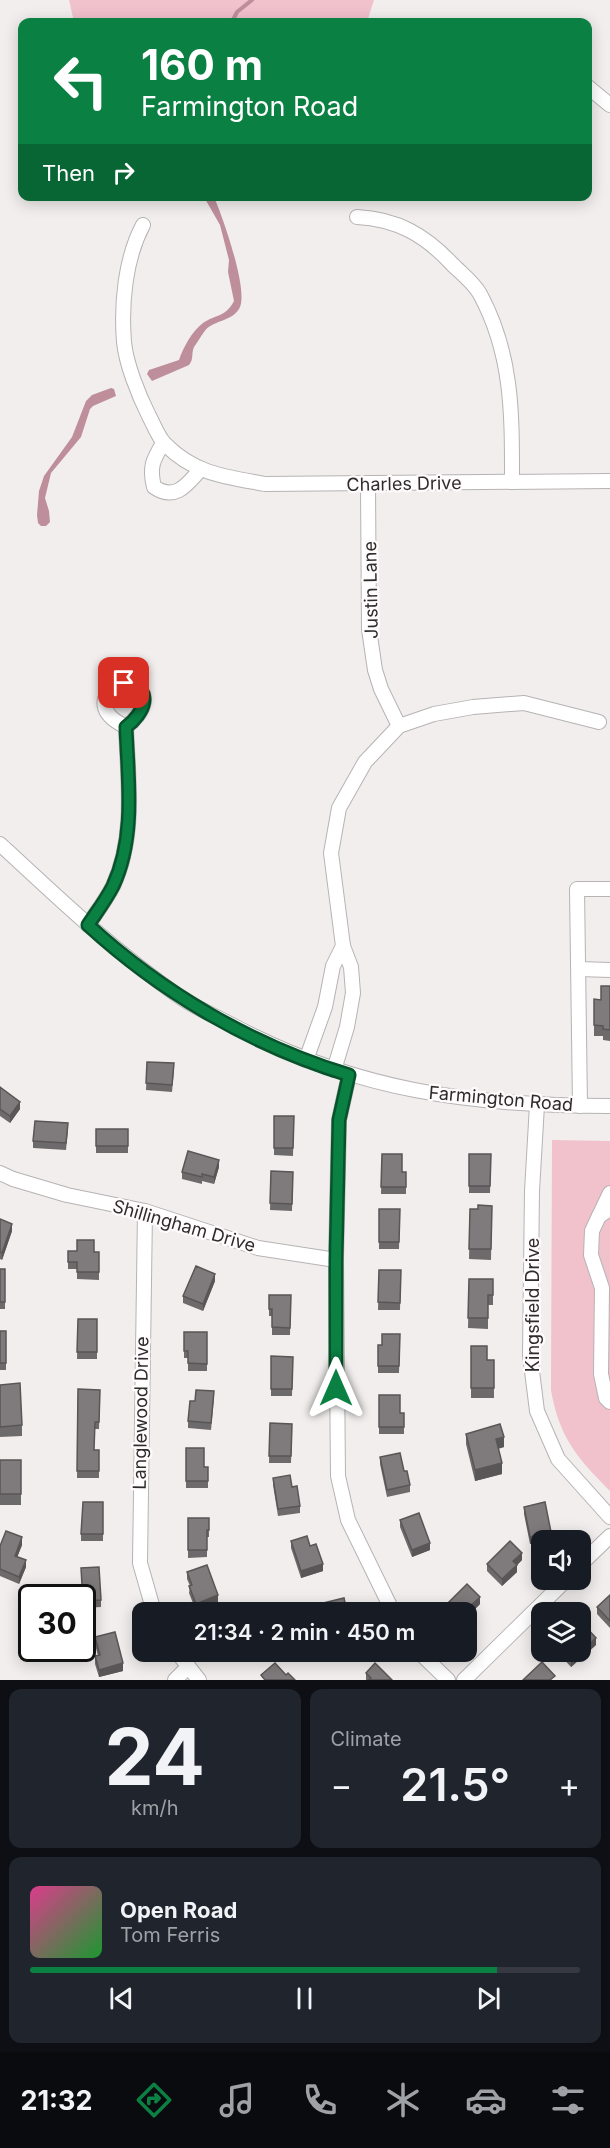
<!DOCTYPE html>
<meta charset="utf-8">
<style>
body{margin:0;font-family:Inter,sans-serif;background:#20242c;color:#f1f3f6;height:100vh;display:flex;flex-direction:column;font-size:22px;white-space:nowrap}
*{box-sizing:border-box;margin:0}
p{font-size:20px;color:#9ea1a6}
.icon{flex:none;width:33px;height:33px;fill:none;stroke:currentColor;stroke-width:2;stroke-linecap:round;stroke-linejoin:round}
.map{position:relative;height:1680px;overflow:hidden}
.panel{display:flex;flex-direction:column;gap:9px;padding:9px;background:#0d0f14;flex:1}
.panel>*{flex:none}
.banner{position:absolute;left:18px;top:18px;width:574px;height:183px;border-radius:12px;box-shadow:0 3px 15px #0003;background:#0b8043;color:#fff;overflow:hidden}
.fabs{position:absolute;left:531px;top:1530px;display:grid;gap:12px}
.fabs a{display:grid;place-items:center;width:60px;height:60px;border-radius:12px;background:#171b24;box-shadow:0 3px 15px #0003;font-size:30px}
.speed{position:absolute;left:18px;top:1584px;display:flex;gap:12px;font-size:30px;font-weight:700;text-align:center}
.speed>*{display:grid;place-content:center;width:78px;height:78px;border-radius:50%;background:#171b24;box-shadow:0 3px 15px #0003;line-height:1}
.speed .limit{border:3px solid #111;border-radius:9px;background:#fff;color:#111}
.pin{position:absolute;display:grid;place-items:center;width:51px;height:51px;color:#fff;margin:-26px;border-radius:12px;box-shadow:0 3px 9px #0006}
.me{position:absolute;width:66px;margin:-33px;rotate:0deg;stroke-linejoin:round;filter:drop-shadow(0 0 4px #0008)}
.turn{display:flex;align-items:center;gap:21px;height:126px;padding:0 24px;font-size:27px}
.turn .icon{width:78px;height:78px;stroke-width:2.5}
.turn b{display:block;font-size:42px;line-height:51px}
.then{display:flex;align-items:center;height:57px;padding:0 24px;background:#0003;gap:12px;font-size:22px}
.big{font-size:45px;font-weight:600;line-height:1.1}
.panel .tile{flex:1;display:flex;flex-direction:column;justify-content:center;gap:9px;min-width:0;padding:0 21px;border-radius:12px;background:#20242c}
.panel .dial{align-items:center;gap:0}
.dial b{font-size:78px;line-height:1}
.song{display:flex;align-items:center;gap:18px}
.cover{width:72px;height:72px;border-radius:9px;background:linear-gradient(135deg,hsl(330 70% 55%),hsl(130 70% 35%))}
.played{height:6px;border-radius:3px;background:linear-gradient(90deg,#0b8043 85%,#363941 85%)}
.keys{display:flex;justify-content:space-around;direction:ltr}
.heat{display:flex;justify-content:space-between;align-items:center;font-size:33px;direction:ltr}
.panel .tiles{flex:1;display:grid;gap:9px;grid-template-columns:1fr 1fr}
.tile:last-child{grid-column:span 2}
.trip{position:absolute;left:132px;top:1602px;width:345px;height:60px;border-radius:12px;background:#171b24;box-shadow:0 3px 15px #0003;font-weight:600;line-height:60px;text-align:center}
.menu{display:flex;height:96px;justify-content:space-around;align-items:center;background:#090b0e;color:#9ea1a6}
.menu .icon{width:42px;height:42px}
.menu .selected{color:#0b8043}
.menu b{font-size:27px;color:#f1f3f6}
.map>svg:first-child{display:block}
.green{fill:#f1c1cc}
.water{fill:#be8f9a}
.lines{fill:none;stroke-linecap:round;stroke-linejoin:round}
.stream{stroke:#be8f9a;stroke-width:4}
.minor-casing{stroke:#b7b3b4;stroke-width:16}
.minor{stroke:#fff;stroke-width:14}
.wall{fill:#6d6a6b}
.shaded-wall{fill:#595657}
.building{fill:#7f7b7c;stroke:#595657;stroke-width:1.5}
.route-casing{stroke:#07532c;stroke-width:15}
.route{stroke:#0b8043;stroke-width:10}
.labels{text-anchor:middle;stroke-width:4.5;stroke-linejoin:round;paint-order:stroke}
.street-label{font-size:18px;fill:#2d2c2c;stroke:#fffbfc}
</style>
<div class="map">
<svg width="610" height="1680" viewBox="0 0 610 1680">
<rect width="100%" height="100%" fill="#f2eeee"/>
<g class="green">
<path d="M69,0H374L367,22H74Z"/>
<path d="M552,1140L610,1141V1491C577,1458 559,1437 551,1390Z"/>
</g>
<g class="water">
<path d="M204,197H214C222,215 250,293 239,309C231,322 212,320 204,332C201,336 197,343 194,347C191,354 194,359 189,365L152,381L147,374L149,370L179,360C183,348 192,331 203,323C216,314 225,318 234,301L228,272L229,260L220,225Z"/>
<path d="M111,388L114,389L116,396L93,406L90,409L81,437L51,473L45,498L49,511L50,522L46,526H41L38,523L37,515L39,491L44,476L72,437L86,401L92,395Z"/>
</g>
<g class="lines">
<path class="stream" d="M232,22L237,12L252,0"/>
<g class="minor-casing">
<g id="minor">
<path d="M588,87L610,105"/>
<path d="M357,217C397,219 425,235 452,264C461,273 474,283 480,294C513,355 512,415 512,482"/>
<path d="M143,225C125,259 121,304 124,342C126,364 139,396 149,416C154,425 158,437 165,444C194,474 227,477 265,484L610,481"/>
<path d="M163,443C153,460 149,467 154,487C175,501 186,486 200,470"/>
<path d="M368,485L369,629L375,670L381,689L399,726"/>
<path d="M124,683C156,688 144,714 126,727C121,724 114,721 110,716C97,702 109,686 124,683Z"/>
<path d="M0,844C58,898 115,952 180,997C196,1008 215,1016 232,1025C356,1091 472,1106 610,1106"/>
<path d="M88,925C96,913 106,900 113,886C136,837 128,780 126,727"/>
<path d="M579,969L610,970"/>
<path d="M306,1060L325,1007L333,966L343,946"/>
<path d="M334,1070L347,1027L353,993L351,967L343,946L331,853L339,808L365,762L399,726L434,714L473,707L524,703L599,722"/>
<path d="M349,1075L339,1120L336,1260L338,1476L348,1520L393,1612"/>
<path d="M537,1105L532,1191L530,1355L537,1411L558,1459L610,1517"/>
<path d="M580,1106L577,889H610"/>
<path d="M0,1173L13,1179L67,1195L145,1211L258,1248L336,1260"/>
<path d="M610,1193L599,1216L610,1209"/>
<path d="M145,1211L140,1563L154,1612"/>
<path d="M599,1216L592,1231L591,1255L602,1288L601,1374L606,1398L610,1402"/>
<path d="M580,1565L610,1536"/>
<path d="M177,1652L199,1680"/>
<path d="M419,1652L448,1680"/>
<path d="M175,1680L188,1667"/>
<path d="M464,1680L566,1580"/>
</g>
</g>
<use href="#minor" class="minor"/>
</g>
<g class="wall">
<path d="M610,986V1041L603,1040V1036H594V999L601,1000Z"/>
<path d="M147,1062L174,1070L172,1092L146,1090Z"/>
<path d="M0,1087L20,1109L10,1123L0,1116Z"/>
<path d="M274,1116H294L293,1156L274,1155Z"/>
<rect x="96" y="1129" width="32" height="24"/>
<path d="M68,1130L66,1150L33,1148V1141Z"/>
<path d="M382,1154L402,1172H406V1194H381Z"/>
<path d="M469,1154H491L490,1193H469Z"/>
<path d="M219,1167L214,1184L202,1181V1184L182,1179V1172Z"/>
<path d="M271,1171L293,1172L292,1211L270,1210Z"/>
<path d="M492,1206L491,1260L469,1259L470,1209H478Z"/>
<path d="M379,1209H400L399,1249H379Z"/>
<path d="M0,1219L12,1231L2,1260L0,1259Z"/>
<path d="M68,1251L99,1252V1280L77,1279V1269H68Z"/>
<rect x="0" y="1269" width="5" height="40"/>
<path d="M379,1270H401L400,1310H378Z"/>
<path d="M469,1279H493V1305H488V1329L468,1328Z"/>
<path d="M215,1281L203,1311L183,1303V1296Z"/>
<path d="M269,1295H291L290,1335H272V1316H269Z"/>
<path d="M78,1319H97V1359H77Z"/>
<rect x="0" y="1331" width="6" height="39"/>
<path d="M184,1332H207V1371H188V1358H184Z"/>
<path d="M400,1334L399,1373H378V1345H382Z"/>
<path d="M471,1346L487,1360H494V1398H471Z"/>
<path d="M271,1356L293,1357L292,1396H271Z"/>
<path d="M0,1385L22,1425V1436L0,1437Z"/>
<path d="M78,1389L100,1390L99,1429H95L94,1450H99V1478H77Z"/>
<path d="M379,1395L400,1413H404V1434H379Z"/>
<path d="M214,1398L211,1430L188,1428V1421L195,1401Z"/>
<path d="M270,1423L292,1424L291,1463H269Z"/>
<path d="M466,1434L504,1447L498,1449L502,1474L475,1481L466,1444Z"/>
<path d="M186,1448L204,1467H208V1488H186Z"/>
<path d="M380,1457L404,1471L410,1485V1492L387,1497L380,1464Z"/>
<rect x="0" y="1460" width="21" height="45"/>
<path d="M273,1478L292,1487L300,1506V1513L278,1516L273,1485Z"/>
<path d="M103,1502V1541H81V1534Z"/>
<path d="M524,1507L551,1540H542V1541L530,1544L524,1514Z"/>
<path d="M188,1518H209V1537H207V1557L188,1558Z"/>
<path d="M400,1520L430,1550L412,1557L400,1527Z"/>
<path d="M291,1541L310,1546L323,1571L301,1578L291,1548Z"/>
<path d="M22,1545L17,1557L26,1567L19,1584L0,1576V1546Z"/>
<path d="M522,1560L517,1565V1572L502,1586L487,1571V1564Z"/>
<path d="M187,1572L218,1603L196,1611L189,1593L190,1586L187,1579Z"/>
<path d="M610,1595V1628L597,1614V1607Z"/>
<path d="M82,1598L101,1600V1607L83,1608Z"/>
<path d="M480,1604L466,1618V1612H444V1607Z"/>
<path d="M95,1637L123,1671L99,1677L95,1664V1656H98L95,1644Z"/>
<path d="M596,1645L571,1667L557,1652H580Z"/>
<path d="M232,1652H251L240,1661Z"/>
<path d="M366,1673L392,1680H366Z"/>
</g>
<g class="shaded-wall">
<path d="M20,1102V1109L10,1123V1116Z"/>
<path d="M219,1160V1167L214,1184V1177Z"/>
<path d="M12,1224V1231L2,1260V1253Z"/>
<path d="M215,1274V1281L203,1311V1304Z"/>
<path d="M504,1437V1447L496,1449V1439Z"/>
<path d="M502,1463V1474L475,1481V1470Z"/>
<path d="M551,1532V1540H542V1541L530,1544V1537Z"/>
<path d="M22,1537V1545L15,1563V1556Z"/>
<path d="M430,1543V1550L412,1557V1550Z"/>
<path d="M522,1553V1560L517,1565V1572L502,1586V1579L513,1561Z"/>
<path d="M26,1560V1567L19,1584V1577Z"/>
<path d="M323,1564V1571L301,1578V1571Z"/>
<path d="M218,1595V1603L196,1611V1604Z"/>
<path d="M480,1597V1604L466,1618V1612H464Z"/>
<path d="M596,1638V1645L571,1667V1660Z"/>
<path d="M243,1652H251L240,1661V1654Z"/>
<path d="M123,1663V1671L99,1677V1670Z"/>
</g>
<g class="building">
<path d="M601,986H610V1030L603,1029V1026L594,1025V999L601,1000Z"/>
<path d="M147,1062L174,1063L172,1085L146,1083Z"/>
<path d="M0,1087L20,1102L10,1116L0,1109Z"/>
<path d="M274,1116H294L293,1148H274Z"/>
<path d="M35,1121L68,1123L66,1143L33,1141Z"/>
<rect x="96" y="1129" width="32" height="17"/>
<path d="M188,1151L219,1160L214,1177L202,1174V1177L182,1172Z"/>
<path d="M382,1154H402V1172H406V1187H381Z"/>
<path d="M469,1154H491L490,1186H469Z"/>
<path d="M271,1171L293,1172L292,1204L270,1203Z"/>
<path d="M478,1205L492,1206L491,1249H469L470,1209H478Z"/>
<path d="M379,1209H400L399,1242H379Z"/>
<path d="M0,1219L12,1224L2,1253L0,1252Z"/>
<path d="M77,1240H94V1252H99V1272H77V1262H68V1251H77Z"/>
<path d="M196,1266L215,1274L203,1304L183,1296Z"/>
<rect x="0" y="1269" width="5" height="33"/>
<path d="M379,1270H401L400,1303L378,1302Z"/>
<path d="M469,1279H493V1295H488V1318H468Z"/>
<path d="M269,1295H291L290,1328L272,1327V1309H269Z"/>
<path d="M78,1319H97V1352H77Z"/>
<rect x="0" y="1331" width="6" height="32"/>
<path d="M184,1332H207V1364L188,1363V1351H184Z"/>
<path d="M382,1334H400L399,1366H378V1345H382Z"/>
<path d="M471,1346H487V1360H494V1388H471Z"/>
<path d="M271,1356L293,1357L292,1389H271Z"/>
<path d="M20,1383L22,1425L0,1427V1385Z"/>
<path d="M78,1389L100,1390L99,1422H95L94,1450H99V1471H77Z"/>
<path d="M196,1390L214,1391L211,1423L188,1421L190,1401H195Z"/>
<path d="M379,1395H400V1413H404V1427H379Z"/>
<path d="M270,1423L292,1424L291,1456H269Z"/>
<path d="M500,1424L504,1437L496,1439L502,1463L475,1470L466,1434Z"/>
<path d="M186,1448H204V1467H208V1481H186Z"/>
<path d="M400,1453L404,1471H407L410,1485L387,1490L380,1457Z"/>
<rect x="0" y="1460" width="21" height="34"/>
<path d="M290,1475L292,1487L297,1486L300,1506L278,1509L273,1478Z"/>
<path d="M83,1502H103V1534H81Z"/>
<path d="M545,1502L551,1532L530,1537L524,1507Z"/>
<path d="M419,1513L430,1543L412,1550L400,1520Z"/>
<path d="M188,1518H209V1530H207V1550H188Z"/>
<path d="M6,1531L22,1537L15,1556L26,1560L19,1577L0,1569V1546Z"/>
<path d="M307,1536L310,1546L316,1544L323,1564L301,1571L291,1541Z"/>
<path d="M510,1541L522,1553L513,1561L517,1565L502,1579L487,1564Z"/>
<path d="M207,1565L218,1595L196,1604L189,1586L192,1585L187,1572Z"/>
<path d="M99,1567L101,1600L83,1601L81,1568Z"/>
<path d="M467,1584L480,1597L464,1612H450L444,1607Z"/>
<path d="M610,1595V1621L597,1607Z"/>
<path d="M344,1598L347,1612H325L323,1603Z"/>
<path d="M584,1625L596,1638L571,1660L564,1652H580V1628Z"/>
<path d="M115,1632L123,1663L99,1670L95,1656L100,1655L95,1637Z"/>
<path d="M542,1662L555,1676L550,1680H523Z"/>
<path d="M275,1663L286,1675L288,1673L295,1680H265L261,1675Z"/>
<path d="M375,1663L392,1680H369L371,1678L366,1673Z"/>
</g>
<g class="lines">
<g class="route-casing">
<path id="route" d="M124,683C156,688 144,714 126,727C128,780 136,837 113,886C106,900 96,913 88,925C162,993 253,1046 349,1075L339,1120L336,1260V1388"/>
</g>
<use href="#route" class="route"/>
</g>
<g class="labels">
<g class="street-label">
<text transform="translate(404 484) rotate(-1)" y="6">Charles Drive</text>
<text transform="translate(371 590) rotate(-91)" y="6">Justin Lane</text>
<text transform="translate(501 1099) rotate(5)" y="6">Farmington Road</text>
<text transform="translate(184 1226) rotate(16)" y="6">Shillingham Drive</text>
<text transform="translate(533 1305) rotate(-90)" y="6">Kingsfield Drive</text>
<text transform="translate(141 1413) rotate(-89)" y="6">Langlewood Drive</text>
</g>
</g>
</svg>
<div class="fabs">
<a><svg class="icon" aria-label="sound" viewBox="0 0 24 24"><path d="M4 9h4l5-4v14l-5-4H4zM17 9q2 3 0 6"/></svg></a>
<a><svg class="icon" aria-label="layers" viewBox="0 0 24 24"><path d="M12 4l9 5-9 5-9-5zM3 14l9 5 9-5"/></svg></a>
</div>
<div class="speed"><div class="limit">30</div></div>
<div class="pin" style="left:124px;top:683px;background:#d93025"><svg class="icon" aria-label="arrive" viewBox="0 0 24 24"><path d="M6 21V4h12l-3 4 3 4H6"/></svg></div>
<svg class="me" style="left:336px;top:1388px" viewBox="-20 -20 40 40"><path d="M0-17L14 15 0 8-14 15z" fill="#0b8043" stroke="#fff" stroke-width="4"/></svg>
<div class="trip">21:34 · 2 min · 450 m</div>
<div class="banner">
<div class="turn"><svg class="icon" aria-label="left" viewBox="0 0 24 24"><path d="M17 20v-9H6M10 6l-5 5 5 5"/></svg><div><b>160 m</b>Farmington Road</div></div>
<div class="then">Then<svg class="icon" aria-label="right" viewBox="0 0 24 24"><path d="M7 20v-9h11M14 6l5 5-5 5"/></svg></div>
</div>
</div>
<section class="panel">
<div class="tiles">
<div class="tile dial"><b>24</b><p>km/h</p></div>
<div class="tile"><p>Climate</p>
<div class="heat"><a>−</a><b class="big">21.5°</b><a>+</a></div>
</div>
<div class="tile">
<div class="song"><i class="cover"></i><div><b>Open Road</b><p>Tom Ferris</p></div></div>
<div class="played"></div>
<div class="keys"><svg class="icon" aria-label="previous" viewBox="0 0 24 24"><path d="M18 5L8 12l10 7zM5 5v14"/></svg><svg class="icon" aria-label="pause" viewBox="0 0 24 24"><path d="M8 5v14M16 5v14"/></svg><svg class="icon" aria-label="next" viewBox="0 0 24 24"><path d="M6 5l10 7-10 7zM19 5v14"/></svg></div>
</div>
</div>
</section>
<nav class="menu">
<b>21:32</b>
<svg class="icon selected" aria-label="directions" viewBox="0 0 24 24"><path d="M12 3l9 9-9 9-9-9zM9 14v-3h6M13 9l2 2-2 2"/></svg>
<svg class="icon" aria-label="music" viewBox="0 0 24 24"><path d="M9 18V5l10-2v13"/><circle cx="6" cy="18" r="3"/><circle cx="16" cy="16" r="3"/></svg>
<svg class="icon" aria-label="phone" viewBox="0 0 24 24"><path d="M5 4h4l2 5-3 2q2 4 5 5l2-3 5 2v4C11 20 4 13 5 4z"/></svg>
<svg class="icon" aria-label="climate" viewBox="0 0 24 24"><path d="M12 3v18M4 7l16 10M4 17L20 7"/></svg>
<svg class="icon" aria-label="car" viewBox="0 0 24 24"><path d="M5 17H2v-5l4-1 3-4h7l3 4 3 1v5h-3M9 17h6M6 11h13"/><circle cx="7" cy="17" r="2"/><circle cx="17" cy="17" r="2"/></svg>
<svg class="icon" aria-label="filters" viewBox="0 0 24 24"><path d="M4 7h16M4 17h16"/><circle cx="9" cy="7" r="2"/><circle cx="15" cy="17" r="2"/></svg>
</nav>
